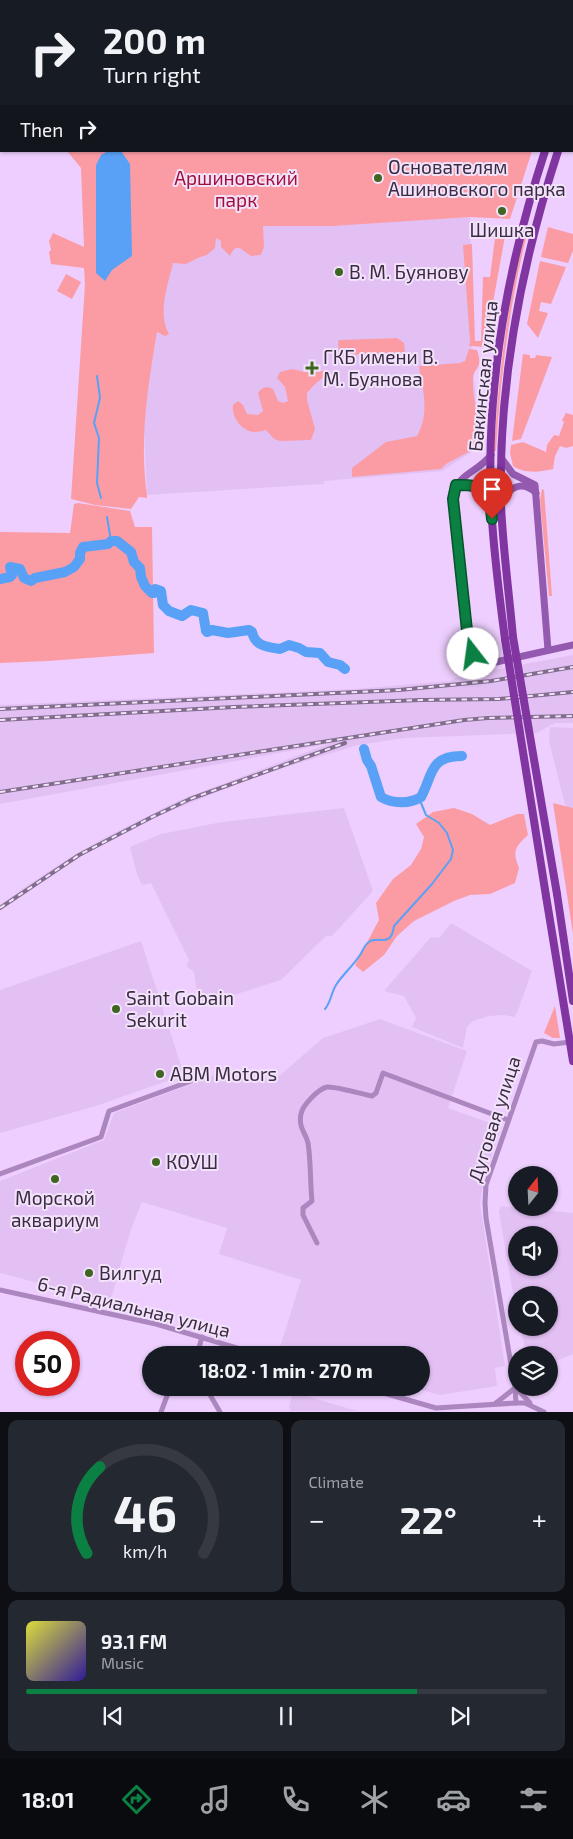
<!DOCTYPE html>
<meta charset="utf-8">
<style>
body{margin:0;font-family:"Exo 2",sans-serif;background:#242831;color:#f1f3f6;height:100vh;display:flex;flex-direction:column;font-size:19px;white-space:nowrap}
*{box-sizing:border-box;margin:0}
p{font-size:16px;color:#9ea1a6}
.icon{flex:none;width:28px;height:28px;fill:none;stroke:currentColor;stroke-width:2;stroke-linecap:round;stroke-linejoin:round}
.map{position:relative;height:1412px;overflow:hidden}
.panel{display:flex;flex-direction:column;gap:8px;padding:8px;background:#0d0f14;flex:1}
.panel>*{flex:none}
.top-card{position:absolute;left:0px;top:0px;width:574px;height:152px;box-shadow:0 1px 4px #0004;background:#171b24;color:#f1f3f6;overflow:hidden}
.needle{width:32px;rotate:18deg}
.buttons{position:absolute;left:508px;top:1166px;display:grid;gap:10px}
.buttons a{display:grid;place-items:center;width:50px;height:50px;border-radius:50%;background:#171b24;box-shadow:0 1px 4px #0004;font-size:25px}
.speed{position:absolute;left:15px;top:1331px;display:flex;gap:10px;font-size:25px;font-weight:700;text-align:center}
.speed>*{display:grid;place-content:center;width:65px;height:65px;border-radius:50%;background:#171b24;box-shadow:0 1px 4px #0004;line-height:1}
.speed .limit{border:8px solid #d22;background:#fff;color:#111}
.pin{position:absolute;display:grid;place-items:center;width:42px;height:42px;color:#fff;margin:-51px -21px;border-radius:50% 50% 50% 0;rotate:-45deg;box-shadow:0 0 5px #0007}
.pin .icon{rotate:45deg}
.me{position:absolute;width:55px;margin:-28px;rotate:345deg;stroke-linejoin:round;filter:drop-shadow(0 0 4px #0008)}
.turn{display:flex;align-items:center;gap:18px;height:105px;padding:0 20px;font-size:22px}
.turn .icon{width:65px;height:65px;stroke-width:2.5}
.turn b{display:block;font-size:35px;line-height:42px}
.then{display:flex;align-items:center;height:48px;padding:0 20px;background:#0003;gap:10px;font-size:19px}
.big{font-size:38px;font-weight:700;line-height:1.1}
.panel .tile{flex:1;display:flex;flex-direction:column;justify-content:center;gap:8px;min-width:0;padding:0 18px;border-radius:10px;background:#242831}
.panel .dial{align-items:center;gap:0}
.dial svg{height:130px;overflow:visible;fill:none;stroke:#363941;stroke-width:7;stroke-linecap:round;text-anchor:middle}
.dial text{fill:#f1f3f6;stroke:none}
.song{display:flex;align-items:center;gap:15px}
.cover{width:60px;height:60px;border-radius:8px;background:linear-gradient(135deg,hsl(60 70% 55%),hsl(250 70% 35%))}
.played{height:5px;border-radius:2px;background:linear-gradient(90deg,#0b8043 75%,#363941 75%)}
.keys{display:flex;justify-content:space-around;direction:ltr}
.heat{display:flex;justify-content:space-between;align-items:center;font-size:28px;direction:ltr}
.panel .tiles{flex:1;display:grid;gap:8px;grid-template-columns:1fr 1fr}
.tile:last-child{grid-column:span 2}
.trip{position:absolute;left:142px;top:1346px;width:288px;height:50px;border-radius:25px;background:#171b24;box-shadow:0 1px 4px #0004;font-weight:700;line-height:50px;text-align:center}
.tabs{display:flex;height:80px;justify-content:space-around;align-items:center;background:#090b0e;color:#9ea1a6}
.tabs .icon{width:35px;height:35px}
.tabs .on{color:#0b8043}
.tabs b{font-size:22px;color:#f1f3f6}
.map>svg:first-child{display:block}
.built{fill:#e3c0f4;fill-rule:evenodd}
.green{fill:#fb9ca5}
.water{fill:#58a1f6}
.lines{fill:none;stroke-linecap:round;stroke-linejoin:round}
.stream{stroke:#58a1f6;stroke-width:2}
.river{stroke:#58a1f6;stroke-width:10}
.minor{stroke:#ac86bf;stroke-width:5}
.secondary{stroke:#935aaf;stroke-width:7}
.primary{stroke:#8035a1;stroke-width:8}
.rail-casing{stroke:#826d8e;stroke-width:4}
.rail{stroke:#f2e2fa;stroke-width:2;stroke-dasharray:5.5;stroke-linecap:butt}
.primary-bridge{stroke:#8035a1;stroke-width:8}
.route-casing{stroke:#07532c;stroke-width:12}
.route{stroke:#0b8043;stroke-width:9}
.poi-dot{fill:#3f6621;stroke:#f2e2fa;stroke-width:2}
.labels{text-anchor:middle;stroke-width:4;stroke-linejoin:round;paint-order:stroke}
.poi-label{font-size:19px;fill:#3a2b42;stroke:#f2e2fa;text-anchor:start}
.park-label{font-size:19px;fill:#a10e39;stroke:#f2e2fa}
.street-label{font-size:19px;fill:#3a2b42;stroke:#f2e2fa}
</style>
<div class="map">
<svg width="573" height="1412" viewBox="0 0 573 1412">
<rect width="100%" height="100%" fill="#edcefe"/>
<g class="built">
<path d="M470,217L473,340L471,352L480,435L478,448L442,471L324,481V484L147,495L144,431L148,384L173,237L238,225Z"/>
<path d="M573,655V723H555L537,733L405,738L358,745L283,768L242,782L151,819L72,861L0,911V905L22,889L66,860L104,838L178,801L328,744L0,804V705L355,689L450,681L457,677Z"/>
<path d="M550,727L573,728V808L566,807L564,801L549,741Z"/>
<path d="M344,808L373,891L332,936H326L281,980L199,1006L194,972L186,966L189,960L151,883L142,885L137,874L130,847L161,834L222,822Z"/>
<path d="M451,923L532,971L517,1013L514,1017L504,1015L489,1016L473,1021L467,1027L463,1048L412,1027L416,1018L404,996L384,991L431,937L439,938Z"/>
<path d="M141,941L184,1075L96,1106L0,1133V990Z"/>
<path d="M380,1019L467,1051L448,1108L501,1127L484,1178L480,1204L505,1366L495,1368L497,1386L440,1395L414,1388H421V1355H299L279,1350L301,1280L219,1254L227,1228L142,1202L131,1229L110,1302L0,1273V1181L104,1140L114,1113L213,1076H238L243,1080L278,1077L323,1038Z"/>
<path d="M501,1206L573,1213V1354L549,1364V1355H527L520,1328H549V1295H516V1311L499,1212ZM516,1235H549V1268H516Z"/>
<path d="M293,1392L357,1411H291L289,1407Z"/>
</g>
<g class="green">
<path d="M67,151H532L510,219L470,217L332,226H263L264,247L261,255L251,256C241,250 237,241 230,256L221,247V241L216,238L215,248L207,255L200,257L186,264L173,263C168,285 157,313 169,334L165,336L157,332C148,385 139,441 147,495V498L139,497L131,509L95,505L71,499L85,284L84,268L51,264L49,252L51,250L49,241L53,233L84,247L81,168Z"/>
<path d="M548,227L573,234V251L568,263L541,257Z"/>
<path d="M486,233L505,236L485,347L469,346L470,341L463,245L472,244L475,341H481L483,277H490L495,238L486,236Z"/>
<path d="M523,237L526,238C509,308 500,379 496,451H494C498,379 507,308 523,237Z"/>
<path d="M540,261L566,267L551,304L541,302L539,311L548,313L538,338L527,324Z"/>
<path d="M66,274L81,282L72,299L57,291Z"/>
<path d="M397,338L404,343L405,352L341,355L339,353L338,341L340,340Z"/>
<path d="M469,349L477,350C484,370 473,367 473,379C472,403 483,424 476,448L446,464L441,469L352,477V468L386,442L417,436C430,413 423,391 419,366L460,363L465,361Z"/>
<path d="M523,354L530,355V358H535L536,355L552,357L521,439L512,441Z"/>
<path d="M292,369L310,373L328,370L330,372L314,385L307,393V400L315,429L311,440L280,441L274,439L266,430C263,431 258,432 254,432C242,431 231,417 233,405L238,401L243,405L247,414L258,415L263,411L258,393C262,387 266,386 273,389L278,401L283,403L288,401L285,387L277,378L280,372Z"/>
<path d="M566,413L573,415V446L566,448L560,446L555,456L553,469C540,472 525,474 513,466L510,453L511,445L523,442L546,452L547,445L554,435L559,436L564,422L562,420Z"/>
<path d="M542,489L544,490L552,596H549L540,500Z"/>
<path d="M78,503L130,511L135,527H152L154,653L48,661L0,663V532L70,533L74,504Z"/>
<path d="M553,803L573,808V934Z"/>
<path d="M454,808L472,814L490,825L517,814H524L528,835C515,847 512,851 519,868L515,883L490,894L470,895L454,901L414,921L397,936L384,955L363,972L355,965L379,920L376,903L393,879L411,865L421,849L424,837L416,824L433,812Z"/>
<path d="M555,1006L560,1038H553L544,1033Z"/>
</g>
<path class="water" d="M108,151H121L130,164L132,256L112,270L105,281L96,273V165L101,155Z"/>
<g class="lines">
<g class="stream">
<path d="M97,376L100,398L94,423L99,438L97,483L101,498"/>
<path d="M107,517L111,541"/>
<path d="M325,1009C331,1002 331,993 336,985C343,974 353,966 360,955C363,951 364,945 369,942C378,935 391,949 394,926L432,884L451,859L453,850L447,833L439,823L426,815L419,798"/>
</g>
<g class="river">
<path d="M0,579L10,577L12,575L10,567L20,569L24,578L31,581L35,578L65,572L74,567L80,559V553L83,547L108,544L111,541H117L131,552L134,562L140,568L141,577L145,586L152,593H154L155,589L161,591L163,605L169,611L182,616L191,610L203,613L206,631L207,632L212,630L228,633L249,630L252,632C255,646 267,647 280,649L289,645L299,648L306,652L320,653L328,662L340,665L345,669"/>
<path d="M364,749L367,760L371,766L381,797C393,804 410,804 421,797C433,775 429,756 462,756"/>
</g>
<g class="minor">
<path d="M572,142H573"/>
<path d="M0,1174L101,1137L109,1111L191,1081L200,1073"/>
<path d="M317,1243L303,1215V1208L312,1201C310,1182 311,1162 308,1143C306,1133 298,1128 301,1114C302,1106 318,1089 327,1087C335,1086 362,1094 372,1096L376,1093L383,1073L508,1120"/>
<path d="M0,1290L156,1324L261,1355"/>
<path d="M197,1355L202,1337"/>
<path d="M206,1388L220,1412"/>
<path d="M366,1388L436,1408L516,1403H525L544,1412"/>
<path d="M516,1388L530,1403"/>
<path d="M496,1403L515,1388"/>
<path d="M516,1403L515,1388L486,1218L485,1203L486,1185L536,1042L542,1041L554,1044L570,1042"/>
<path d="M161,1412L170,1388"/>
</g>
<g class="secondary">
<path d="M491,455C477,473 460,472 453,495L470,648C475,659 484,661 496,662L573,645"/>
<path d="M502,459L513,474L535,485L548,650"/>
<path d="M456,485C477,484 480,484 491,502"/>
<path d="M501,504C508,488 521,479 536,493"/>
</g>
<g class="primary">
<path d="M572,68L573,67"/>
<path d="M572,105L573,104"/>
<path d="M513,637C509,593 503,549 501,505C498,385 521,265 558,151"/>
<path d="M505,639C499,594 493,548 491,503C486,383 508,264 545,151"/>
<path d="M557,894L573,1001"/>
<path d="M546,896L573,1061"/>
</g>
<g class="rail-casing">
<g id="rail">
<path d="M0,709L399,690L491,681L573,667"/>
<path d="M0,720L234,707L421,700L499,699L573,692"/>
<path d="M0,792L464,720L488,718L573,716"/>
<path d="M0,908L79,855L152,817L190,799L345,743"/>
</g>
</g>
<use href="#rail" class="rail"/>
<g class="primary-bridge">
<path d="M513,637L557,894"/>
<path d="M505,639L546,896"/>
</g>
</g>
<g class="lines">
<g class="route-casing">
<path id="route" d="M473,654L468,640L453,499L456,485C485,484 490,490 492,519"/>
</g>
<use href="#route" class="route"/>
</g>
<g class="poi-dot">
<circle cx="378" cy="178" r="5"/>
<circle cx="502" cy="211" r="5"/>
<circle cx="339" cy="272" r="5"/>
<path d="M309.5 360.5h5v5h5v5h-5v5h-5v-5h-5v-5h5z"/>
<circle cx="116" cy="1009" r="5"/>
<circle cx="160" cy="1074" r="5"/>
<circle cx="156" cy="1162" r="5"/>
<circle cx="55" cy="1179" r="5"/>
<circle cx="89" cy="1273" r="5"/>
</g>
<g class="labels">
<g class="poi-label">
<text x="388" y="174">Основателям<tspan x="388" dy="22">Ашиновского парка</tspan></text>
<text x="502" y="237" text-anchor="middle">Шишка</text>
<text x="349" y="279">В. М. Буянову</text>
<text x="323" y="364">ГКБ имени В.<tspan x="323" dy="22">М. Буянова</tspan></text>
<text x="126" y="1005">Saint Gobain<tspan x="126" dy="22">Sekurit</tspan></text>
<text x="170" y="1081">ABM Motors</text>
<text x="166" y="1169">КОУШ</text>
<text x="55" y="1205" text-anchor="middle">Морской<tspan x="55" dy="22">аквариум</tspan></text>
<text x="99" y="1280">Вилгуд</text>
</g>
<g class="park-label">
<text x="236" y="185">Аршиновский<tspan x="236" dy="22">парк</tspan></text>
</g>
<g class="street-label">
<text transform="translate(483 376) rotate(-84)" y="7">Бакинская улица</text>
<text transform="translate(494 1119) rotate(-72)" y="7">Дуговая улица</text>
<text transform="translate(134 1307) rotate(14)" y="7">6-я Радиальная улица</text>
</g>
</g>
</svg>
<div class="buttons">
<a><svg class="needle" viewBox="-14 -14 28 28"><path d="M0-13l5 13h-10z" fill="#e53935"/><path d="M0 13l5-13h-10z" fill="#9ea1a6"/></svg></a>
<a><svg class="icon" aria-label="sound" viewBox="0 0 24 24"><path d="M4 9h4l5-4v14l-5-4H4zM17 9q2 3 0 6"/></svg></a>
<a><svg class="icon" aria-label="search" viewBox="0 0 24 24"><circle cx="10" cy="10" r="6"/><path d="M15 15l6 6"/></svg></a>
<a><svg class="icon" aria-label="layers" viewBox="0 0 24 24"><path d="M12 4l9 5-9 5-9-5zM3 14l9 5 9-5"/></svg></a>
</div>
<div class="speed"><div class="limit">50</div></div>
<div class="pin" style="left:492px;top:519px;background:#d93025"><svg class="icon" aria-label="arrive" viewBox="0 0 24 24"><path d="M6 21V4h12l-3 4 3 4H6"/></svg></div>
<svg class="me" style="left:473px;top:654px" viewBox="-20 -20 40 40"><circle r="19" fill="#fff"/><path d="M0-13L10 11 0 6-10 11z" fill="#0b8043"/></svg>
<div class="trip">18:02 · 1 min · 270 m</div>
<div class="top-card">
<div class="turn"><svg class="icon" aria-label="right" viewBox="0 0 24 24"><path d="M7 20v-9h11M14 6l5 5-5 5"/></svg><div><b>200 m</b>Turn right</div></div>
<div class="then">Then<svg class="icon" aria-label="right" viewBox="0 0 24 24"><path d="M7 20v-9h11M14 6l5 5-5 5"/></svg></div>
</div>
</div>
<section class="panel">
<div class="tiles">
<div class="tile dial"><svg viewBox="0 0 100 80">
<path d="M14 69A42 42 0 1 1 86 69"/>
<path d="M14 69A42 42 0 0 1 22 16" stroke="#0b8043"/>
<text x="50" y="56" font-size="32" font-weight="700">46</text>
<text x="50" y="72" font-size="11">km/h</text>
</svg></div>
<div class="tile"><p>Climate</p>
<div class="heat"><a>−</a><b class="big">22°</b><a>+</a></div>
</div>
<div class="tile">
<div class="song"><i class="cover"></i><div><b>93.1 FM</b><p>Music</p></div></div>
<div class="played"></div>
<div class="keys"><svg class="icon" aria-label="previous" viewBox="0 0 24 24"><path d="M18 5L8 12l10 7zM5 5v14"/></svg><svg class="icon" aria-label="pause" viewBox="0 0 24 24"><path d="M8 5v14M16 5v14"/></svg><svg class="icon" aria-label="next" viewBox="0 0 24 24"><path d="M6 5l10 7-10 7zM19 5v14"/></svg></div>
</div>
</div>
</section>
<nav class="tabs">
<b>18:01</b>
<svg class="icon on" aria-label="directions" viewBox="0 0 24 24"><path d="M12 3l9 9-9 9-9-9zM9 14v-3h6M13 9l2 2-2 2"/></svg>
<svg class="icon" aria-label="music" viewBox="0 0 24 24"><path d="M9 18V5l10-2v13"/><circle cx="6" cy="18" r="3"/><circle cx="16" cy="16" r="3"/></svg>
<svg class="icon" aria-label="phone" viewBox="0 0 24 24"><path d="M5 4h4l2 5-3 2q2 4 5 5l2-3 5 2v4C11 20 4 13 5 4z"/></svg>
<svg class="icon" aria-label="climate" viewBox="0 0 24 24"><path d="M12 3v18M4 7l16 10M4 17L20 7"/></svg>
<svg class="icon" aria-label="car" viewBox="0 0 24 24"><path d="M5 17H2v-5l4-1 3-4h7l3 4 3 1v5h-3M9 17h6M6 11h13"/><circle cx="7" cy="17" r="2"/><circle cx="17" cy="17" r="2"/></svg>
<svg class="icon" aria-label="filters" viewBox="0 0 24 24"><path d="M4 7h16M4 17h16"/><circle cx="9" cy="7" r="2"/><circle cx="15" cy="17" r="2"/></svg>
</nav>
